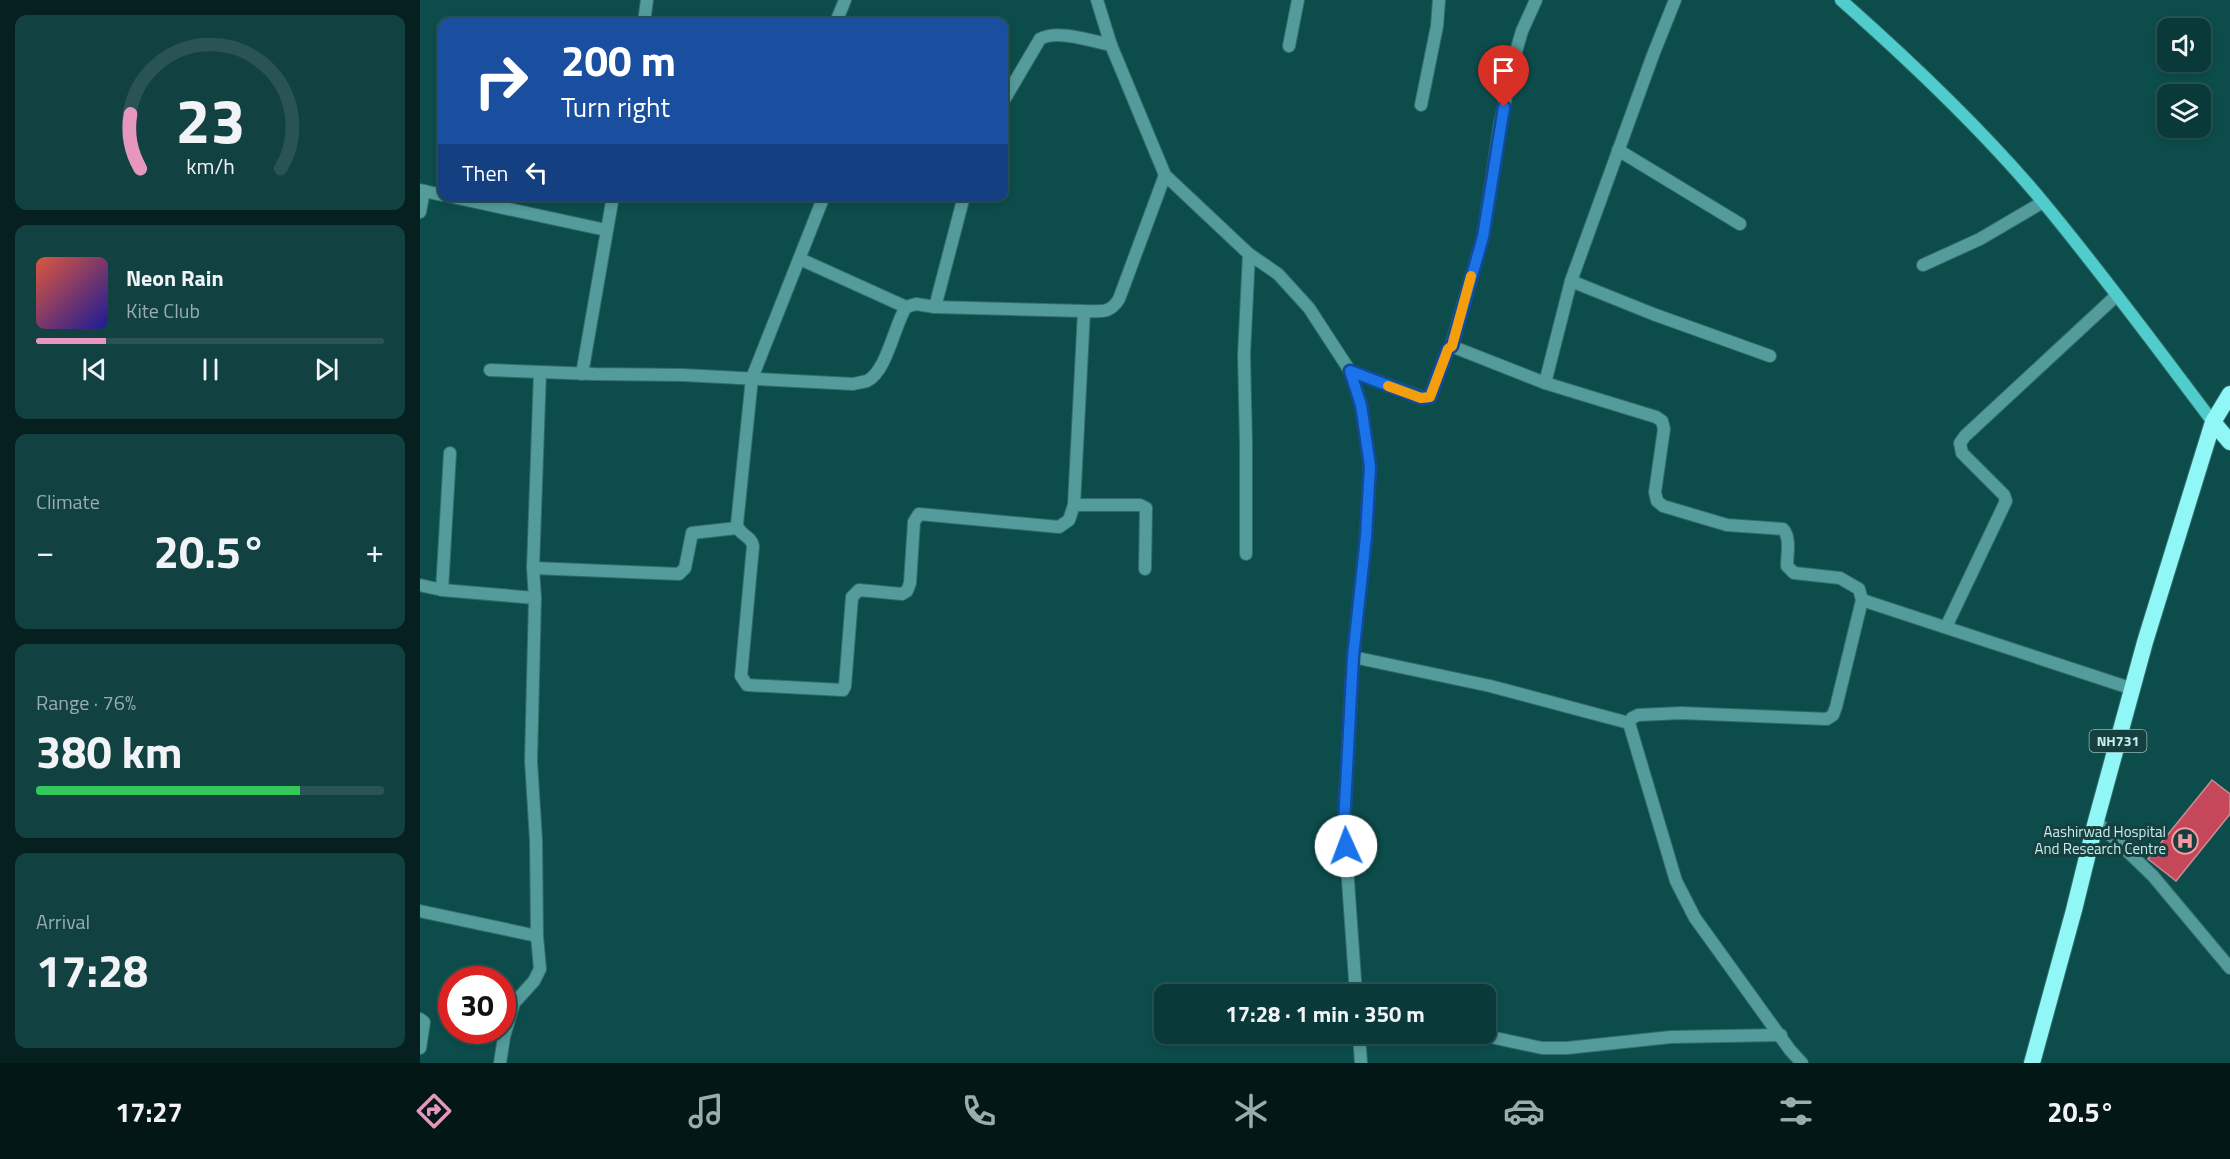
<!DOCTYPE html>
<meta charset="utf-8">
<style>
body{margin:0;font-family:"Titillium Web",sans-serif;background:#124141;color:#f1f3f6;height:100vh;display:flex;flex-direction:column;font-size:22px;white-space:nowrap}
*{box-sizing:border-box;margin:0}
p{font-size:20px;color:#99adae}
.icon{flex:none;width:33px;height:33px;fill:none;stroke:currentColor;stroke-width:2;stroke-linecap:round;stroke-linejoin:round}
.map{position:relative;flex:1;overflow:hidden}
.drawer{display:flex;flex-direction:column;gap:15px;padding:15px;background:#05201f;width:420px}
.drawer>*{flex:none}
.guide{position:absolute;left:18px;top:18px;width:570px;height:183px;border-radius:12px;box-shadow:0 3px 9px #0003,0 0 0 2px #295453;background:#1a4fa0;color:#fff;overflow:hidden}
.fabs{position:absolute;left:1737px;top:18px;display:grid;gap:12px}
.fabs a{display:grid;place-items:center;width:54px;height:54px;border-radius:12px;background:#093a39;box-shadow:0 3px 9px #0003,0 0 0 2px #295453;font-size:30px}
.speed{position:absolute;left:18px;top:966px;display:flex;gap:12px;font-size:30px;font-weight:700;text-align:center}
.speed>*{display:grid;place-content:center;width:78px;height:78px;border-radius:50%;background:#093a39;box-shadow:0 3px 9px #0003,0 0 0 2px #295453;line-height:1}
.speed .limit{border:9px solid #d22;background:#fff;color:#111}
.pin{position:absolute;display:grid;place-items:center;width:51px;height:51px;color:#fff;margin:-62px -26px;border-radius:50% 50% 50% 0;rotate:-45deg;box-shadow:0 0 6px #0007}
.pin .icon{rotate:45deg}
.me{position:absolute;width:66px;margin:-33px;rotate:358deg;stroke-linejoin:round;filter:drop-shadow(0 0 4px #0008)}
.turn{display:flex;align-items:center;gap:21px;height:126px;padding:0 24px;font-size:27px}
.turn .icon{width:78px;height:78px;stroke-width:2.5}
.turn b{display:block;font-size:42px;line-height:51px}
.then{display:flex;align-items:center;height:57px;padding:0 24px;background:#0003;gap:12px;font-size:22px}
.big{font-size:45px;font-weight:700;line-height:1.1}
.drawer .card{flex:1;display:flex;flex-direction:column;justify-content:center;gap:9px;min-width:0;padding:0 21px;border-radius:12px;background:#124141}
.drawer .dial{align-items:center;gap:0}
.dial svg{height:156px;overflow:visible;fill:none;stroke:#295453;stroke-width:7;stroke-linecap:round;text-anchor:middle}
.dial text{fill:#f1f3f6;stroke:none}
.song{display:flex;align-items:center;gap:18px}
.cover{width:72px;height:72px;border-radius:9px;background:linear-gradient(135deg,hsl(10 70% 55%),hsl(240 70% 35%))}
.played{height:6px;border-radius:3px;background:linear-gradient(90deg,#e797bd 20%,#295453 20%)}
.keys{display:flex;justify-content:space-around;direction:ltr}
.heat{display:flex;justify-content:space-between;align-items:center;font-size:33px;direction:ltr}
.charge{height:9px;border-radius:4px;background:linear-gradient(90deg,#34c759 76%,#295453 0)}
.trip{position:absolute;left:734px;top:984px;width:342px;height:60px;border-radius:12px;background:#093a39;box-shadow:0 3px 9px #0003,0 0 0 2px #295453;font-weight:700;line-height:60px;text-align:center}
.tab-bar{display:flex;height:96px;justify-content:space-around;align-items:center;background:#041717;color:#99adae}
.tab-bar .icon{width:42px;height:42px}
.tab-bar .on{color:#e797bd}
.tab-bar b{font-size:27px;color:#f1f3f6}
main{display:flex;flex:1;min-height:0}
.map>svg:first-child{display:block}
.building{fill:#c4475a;stroke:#ca8c91;stroke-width:1.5}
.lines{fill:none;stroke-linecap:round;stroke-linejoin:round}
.minor-casing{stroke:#316d6c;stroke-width:14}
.secondary-casing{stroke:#316d6c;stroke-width:14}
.trunk-casing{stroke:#316d6c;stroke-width:18}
.minor{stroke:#549b9b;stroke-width:12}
.secondary{stroke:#51cccc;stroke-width:12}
.trunk{stroke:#91f6f6;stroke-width:16}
.route-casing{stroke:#114b97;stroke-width:15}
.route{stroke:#1a73e8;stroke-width:10}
.slow{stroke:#f59e0b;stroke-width:10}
.labels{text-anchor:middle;stroke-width:6;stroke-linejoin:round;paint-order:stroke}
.shield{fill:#16403f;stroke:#92b8b7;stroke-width:1.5}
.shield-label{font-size:14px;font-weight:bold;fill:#c7eceb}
.poi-label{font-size:15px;fill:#c7eceb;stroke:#16403f;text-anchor:end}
</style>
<main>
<section class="drawer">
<div class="card dial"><svg viewBox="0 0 100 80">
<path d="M14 69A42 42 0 1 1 86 69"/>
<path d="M14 69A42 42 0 0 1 9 41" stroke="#e797bd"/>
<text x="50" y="56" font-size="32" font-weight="700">23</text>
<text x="50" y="72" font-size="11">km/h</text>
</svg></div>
<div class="card">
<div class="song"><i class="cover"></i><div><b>Neon Rain</b><p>Kite Club</p></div></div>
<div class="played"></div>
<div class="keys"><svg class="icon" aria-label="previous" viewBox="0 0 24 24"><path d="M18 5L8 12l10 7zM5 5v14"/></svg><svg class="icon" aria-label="pause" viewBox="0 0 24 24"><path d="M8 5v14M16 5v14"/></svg><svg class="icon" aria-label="next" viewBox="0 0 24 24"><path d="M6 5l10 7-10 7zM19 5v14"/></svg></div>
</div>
<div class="card"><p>Climate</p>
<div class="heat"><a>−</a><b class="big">20.5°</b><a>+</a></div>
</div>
<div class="card"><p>Range · 76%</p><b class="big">380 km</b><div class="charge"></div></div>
<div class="card"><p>Arrival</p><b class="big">17:28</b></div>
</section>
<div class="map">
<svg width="1810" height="1063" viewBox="0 0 1810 1063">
<rect width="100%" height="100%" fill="#0c4d4c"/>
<path class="building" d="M1792,780L1810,794V814L1756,881L1728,859Z"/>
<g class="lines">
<g class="minor-casing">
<g id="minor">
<path d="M677,0L691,45L745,175L829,254L858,274L889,308L930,371L941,404L950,466L946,537L933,657L924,824L936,994"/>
<path d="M224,22L227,0"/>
<path d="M416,22L425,0"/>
<path d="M869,46L878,0"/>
<path d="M584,100L620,39C637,29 672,41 691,45"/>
<path d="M1001,105L1017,26L1019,0"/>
<path d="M1198,150L1320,224"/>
<path d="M0,190L22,195"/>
<path d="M28,196L186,230"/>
<path d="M404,196L332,378L317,524C318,535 332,536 333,546L321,676L327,685L423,690L425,686L432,597L439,590L482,594L487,591L490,583L494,522L499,514L639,527L649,520L654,505L664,311"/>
<path d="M0,212L4,191"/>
<path d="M380,259L486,307"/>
<path d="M1503,265L1560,239L1623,202"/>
<path d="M1151,281L1233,314L1350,356"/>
<path d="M515,307L544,196"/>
<path d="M1031,346L1063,237L1080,123L1097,48L1102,31L1116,0"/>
<path d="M70,370L174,374L263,375L433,384C437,383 443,382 447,381C467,371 474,326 486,307L496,304L515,307L664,311C681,311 690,314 699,299L745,175"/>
<path d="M930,371L1001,397H1010L1012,391L1028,349L1031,346L1125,383L1236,417L1242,421L1244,429L1235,492L1237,501L1243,506L1307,525L1363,529C1371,538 1367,554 1367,566L1374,573L1420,578L1439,589L1442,600L1416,707L1413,715L1407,719L1261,713L1218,715L1212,718L1209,723L1256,881L1275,918L1370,1050L1382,1063"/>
<path d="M162,374L193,196"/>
<path d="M1125,383L1151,281L1233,55L1255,0"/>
<path d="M654,505H720L726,508L725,569"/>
<path d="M826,554V443L824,355L829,254"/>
<path d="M113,568L259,574L265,568L272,533L317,528"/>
<path d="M0,585L22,590L115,598"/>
<path d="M22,590L30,453"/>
<path d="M1442,600L1713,689"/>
<path d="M1526,627L1586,501L1584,495L1542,453L1540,443L1545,436L1696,296"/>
<path d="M933,657L1070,686L1209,723"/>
<path d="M1676,821L1733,876L1810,968"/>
<path d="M0,911L117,936"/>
<path d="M0,1019L4,1022L0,1048"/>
<path d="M939,1034L941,1063"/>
<path d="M1057,1034L1122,1048H1147L1251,1037L1361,1035"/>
<path d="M80,1063L84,1037L94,1003L114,981L120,969L117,936L116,840L111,761L115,598L113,568L120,372"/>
</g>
</g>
<g class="secondary-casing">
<path id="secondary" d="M1421,0C1490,61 1564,131 1623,202C1682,273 1737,348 1793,422"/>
</g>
<g class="trunk-casing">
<g id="trunk">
<path d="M1793,422L1810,442"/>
<path d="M1612,1063L1654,910L1676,821L1725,642L1793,422L1810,394"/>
</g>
</g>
<use href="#minor" class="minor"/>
<use href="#secondary" class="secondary"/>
<use href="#trunk" class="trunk"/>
</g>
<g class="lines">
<g class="route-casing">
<path id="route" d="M926,846L924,824L933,657L946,537L950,466L941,405L930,371L1001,398L1010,397L1028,349L1032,346L1063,237L1084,107"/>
</g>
<use href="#route" class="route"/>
<path class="slow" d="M968,386L1001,398L1010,397L1028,349L1032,346L1051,276"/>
</g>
<defs>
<g id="hospital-ring" transform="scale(1.35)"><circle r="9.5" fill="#16403f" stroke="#f49aa1" stroke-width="1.5"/><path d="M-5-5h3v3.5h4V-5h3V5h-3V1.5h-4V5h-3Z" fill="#f49aa1"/></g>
</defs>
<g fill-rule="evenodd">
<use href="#hospital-ring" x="1765" y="841"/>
</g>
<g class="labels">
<rect class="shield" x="1669.5" y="730" width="57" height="22" rx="4.5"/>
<g class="shield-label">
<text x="1698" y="746">NH731</text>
</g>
<g class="poi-label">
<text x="1746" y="837">Aashirwad Hospital<tspan x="1746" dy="17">And Research Centre</tspan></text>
</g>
</g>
</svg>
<div class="fabs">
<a><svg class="icon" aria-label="sound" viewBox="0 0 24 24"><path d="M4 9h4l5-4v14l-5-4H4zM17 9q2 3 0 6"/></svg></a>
<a><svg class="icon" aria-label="layers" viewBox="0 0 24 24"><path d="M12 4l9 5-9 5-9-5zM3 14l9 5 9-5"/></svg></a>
</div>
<div class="speed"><div class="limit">30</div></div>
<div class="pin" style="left:1084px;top:107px;background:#d93025"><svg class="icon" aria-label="arrive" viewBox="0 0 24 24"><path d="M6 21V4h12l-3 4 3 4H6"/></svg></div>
<svg class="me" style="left:926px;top:846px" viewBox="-20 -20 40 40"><circle r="19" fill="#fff"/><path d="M0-13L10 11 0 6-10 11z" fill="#1a73e8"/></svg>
<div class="trip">17:28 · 1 min · 350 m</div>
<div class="guide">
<div class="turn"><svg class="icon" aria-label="right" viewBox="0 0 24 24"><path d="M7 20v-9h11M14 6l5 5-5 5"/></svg><div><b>200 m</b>Turn right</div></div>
<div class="then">Then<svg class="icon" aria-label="left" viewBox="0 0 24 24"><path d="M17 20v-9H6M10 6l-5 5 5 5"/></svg></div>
</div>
</div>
</main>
<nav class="tab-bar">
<b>17:27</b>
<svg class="icon on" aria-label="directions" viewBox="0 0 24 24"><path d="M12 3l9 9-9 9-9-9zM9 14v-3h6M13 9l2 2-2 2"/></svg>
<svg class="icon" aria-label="music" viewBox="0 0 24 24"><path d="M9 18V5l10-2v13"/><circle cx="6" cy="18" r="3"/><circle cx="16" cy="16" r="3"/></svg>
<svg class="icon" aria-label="phone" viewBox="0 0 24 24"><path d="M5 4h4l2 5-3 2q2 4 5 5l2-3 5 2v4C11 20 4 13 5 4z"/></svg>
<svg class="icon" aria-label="climate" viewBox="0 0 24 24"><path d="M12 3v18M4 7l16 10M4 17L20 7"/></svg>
<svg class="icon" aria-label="car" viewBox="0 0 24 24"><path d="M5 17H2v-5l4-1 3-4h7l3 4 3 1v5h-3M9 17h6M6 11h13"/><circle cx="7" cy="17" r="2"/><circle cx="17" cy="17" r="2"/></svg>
<svg class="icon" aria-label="filters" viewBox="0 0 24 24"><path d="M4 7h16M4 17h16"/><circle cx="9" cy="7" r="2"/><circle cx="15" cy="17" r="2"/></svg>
<b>20.5°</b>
</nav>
